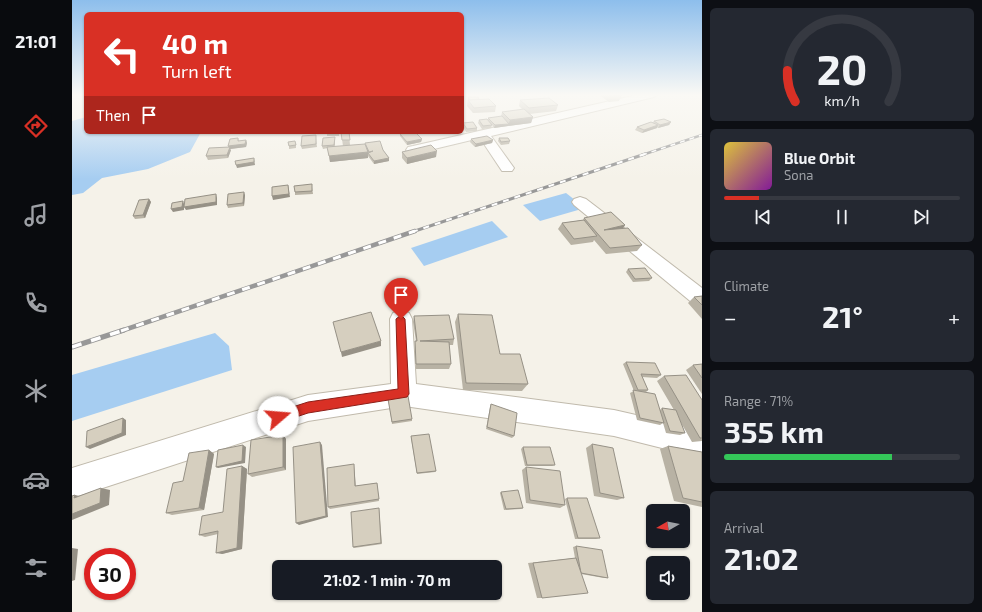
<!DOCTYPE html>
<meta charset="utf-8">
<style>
body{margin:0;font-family:"Exo 2",sans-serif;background:#242831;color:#f1f3f6;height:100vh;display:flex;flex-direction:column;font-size:15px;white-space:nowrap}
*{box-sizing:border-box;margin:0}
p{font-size:13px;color:#9ea1a6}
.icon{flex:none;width:22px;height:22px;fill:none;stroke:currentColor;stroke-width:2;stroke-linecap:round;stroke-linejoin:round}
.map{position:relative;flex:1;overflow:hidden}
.side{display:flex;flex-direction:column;gap:8px;padding:8px;background:#0d0f14;width:280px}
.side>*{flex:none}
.top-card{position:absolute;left:12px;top:12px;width:380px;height:122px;border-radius:6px;box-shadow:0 1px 3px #0004;background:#d93025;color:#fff;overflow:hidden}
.needle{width:26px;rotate:261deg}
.buttons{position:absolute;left:574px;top:504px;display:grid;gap:8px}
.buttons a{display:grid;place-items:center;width:44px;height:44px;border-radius:6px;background:#171b24;box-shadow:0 1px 3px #0004;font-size:20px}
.speed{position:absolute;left:12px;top:548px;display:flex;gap:8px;font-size:20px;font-weight:700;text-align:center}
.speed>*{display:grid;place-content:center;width:52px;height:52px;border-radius:50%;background:#171b24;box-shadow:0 1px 3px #0004;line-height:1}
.speed .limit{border:6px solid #d22;background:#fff;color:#111}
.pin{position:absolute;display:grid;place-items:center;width:34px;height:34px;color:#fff;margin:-41px -17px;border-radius:50% 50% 50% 0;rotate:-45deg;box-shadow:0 0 4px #0007}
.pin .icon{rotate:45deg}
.me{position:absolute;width:44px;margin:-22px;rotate:72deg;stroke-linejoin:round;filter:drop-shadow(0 0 3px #0008)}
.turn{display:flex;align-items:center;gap:14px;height:84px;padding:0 12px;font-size:18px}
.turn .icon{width:52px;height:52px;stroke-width:2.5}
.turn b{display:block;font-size:28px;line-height:34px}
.then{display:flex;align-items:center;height:38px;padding:0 12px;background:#0003;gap:8px;font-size:15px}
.big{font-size:30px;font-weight:700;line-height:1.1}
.side .card{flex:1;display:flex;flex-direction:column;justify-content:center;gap:6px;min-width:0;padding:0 14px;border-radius:6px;background:#242831}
.side .dial{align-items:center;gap:0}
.dial svg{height:104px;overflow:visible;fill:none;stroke:#363941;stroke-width:7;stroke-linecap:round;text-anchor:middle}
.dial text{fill:#f1f3f6;stroke:none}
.song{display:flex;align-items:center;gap:12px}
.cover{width:48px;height:48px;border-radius:6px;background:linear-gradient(135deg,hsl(50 70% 55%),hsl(290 70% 35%))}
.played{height:4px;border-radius:2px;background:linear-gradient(90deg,#d93025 15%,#363941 15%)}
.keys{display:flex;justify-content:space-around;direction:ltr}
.heat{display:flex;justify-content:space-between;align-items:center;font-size:22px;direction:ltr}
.charge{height:6px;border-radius:3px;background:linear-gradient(90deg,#34c759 71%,#363941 0)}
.trip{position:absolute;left:200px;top:560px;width:230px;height:40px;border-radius:6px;background:#171b24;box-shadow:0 1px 3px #0004;font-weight:700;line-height:40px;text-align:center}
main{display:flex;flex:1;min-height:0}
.tab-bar{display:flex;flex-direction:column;width:72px;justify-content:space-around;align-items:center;background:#090b0e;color:#9ea1a6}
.tab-bar .icon{width:28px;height:28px}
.tab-bar .active{color:#d93025}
.tab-bar b{font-size:18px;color:#f1f3f6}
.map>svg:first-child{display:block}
.water{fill:#a6cdf1}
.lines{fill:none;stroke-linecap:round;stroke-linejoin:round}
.street-casing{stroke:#c0baac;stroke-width:2}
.street{fill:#fff;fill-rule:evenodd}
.rail-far3-casing{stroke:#989898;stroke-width:2.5}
.rail-far2-casing{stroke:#989898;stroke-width:3}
.rail-far1-casing{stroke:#989898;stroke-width:4.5}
.rail-casing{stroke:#989898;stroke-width:5}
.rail-far3{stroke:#fff;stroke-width:1.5;stroke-dasharray:5;stroke-linecap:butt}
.rail-far2{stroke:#fff;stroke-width:2;stroke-dasharray:6;stroke-linecap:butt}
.rail-far1{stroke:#fff;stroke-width:3;stroke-dasharray:8;stroke-linecap:butt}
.rail{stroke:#fff;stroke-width:3.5;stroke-dasharray:10;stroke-linecap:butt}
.wall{fill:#b8b2a4}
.shaded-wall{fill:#969186}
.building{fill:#d6cfbf;stroke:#969186}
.route{fill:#d93025;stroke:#8d1f18}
</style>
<main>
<nav class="tab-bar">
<b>21:01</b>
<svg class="icon active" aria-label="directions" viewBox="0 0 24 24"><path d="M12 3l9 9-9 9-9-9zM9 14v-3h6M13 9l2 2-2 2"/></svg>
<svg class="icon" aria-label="music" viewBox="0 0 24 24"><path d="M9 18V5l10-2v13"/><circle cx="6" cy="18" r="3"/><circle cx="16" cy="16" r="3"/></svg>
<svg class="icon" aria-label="phone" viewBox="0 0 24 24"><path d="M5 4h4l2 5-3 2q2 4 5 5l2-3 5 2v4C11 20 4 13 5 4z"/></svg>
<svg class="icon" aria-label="climate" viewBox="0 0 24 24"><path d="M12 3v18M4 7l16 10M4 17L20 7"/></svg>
<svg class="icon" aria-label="car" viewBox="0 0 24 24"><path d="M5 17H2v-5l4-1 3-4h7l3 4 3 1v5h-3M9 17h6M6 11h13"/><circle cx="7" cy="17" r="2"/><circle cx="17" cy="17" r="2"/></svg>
<svg class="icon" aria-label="filters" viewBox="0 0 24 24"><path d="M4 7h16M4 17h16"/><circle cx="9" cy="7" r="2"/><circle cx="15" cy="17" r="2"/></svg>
</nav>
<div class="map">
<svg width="630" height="612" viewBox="0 0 630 612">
<rect width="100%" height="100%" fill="#f5f2e9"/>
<g class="water">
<path d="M14,117V132H129L118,152L76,169L30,178L11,193L0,195V121Z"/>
<path d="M494,193L513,208L468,221L451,205Z"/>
<path d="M420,221L436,237L352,266L339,248Z"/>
<path d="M143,333L157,346L160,370L0,421V375Z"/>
</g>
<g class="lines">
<g class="street-casing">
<g id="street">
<path d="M569,94H587L582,97L419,136L442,168L440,171H430L408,138L341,154L336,153L334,150L336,147L341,146Z"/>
<path d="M508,197L514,199L630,288V307L623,305L502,205L500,202L502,199Z"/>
<path d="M329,310L337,313L340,319L344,384L542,410L630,430V458L542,436L332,406L236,421L0,498V468L236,395L319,384L318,319L321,313Z"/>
</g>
</g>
<use href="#street" class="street"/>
<g class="rail-far3-casing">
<path id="rail-far3" d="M570,155L630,135"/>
</g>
<g class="rail-far2-casing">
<path id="rail-far2" d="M340,232L573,154"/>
</g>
<g class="rail-far1-casing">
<path id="rail-far1" d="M49,331L343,231"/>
</g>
<g class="rail-casing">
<path id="rail" d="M0,347L52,330"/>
</g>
<use href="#rail-far3" class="rail-far3"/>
<use href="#rail-far2" class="rail-far2"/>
<use href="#rail-far1" class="rail-far1"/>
<use href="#rail" class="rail"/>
</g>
<g class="wall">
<path d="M526,94H548L550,95L547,101L537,102Z"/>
<path d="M396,97L407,99L424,106L423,112L401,113L395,106Z"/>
<path d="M448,100L486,105L484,111L457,114L461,117L459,123L422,128L420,125L419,128L410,129L406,123L407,120H416V118L429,117L430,112L451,110L447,106Z"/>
<path d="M582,121L599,122L597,125L586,128L585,127V128L570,133L563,130L565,127L581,122Z"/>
<path d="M391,123L405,128V131L394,132L391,126Z"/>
<rect x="255" y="132" width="12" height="4"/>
<path d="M269,132H289V133L277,134L278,145L311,150L317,158V161L302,164L296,156V158L258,162L256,148L251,149L250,146L263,140V147L271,146Z"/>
<path d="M328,134L350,139L349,142L335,145L328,136Z"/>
<path d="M166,138L167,141L174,140L175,143L174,147L158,149L159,150L156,158L136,160L134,156L157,147Z"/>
<path d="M244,138L245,147L230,149L229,146Z"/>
<path d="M427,138L438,141L437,144L429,145L426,141Z"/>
<path d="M399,139L421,140L420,143L403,147L398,142Z"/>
<path d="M224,144V148L217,149V146Z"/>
<path d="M330,152L364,157L335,164L330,158Z"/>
<path d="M240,187L241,194L223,195V192Z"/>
<path d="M173,195L172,206L156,208L155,205Z"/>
<path d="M77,199L79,202L73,218L63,219L61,216Z"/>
<path d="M512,218L553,225L551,229L570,245L565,251L534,254L522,240L521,242L499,245L486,229L490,223L511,220Z"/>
<path d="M556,269L580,278L577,281L561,282L554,272Z"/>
<path d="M630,296V319L616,303L622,297Z"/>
<path d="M386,314L428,354L456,384L450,391L391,390L383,322Z"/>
<path d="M342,316L382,339L381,345H377L379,364L377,369H344L343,347L344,341L341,322Z"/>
<path d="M554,362L589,375L585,378L570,377L576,390L573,393L588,410L590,408L602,410L585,381L592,376L629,399L630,398V441L620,442L608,421L613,433L608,435L594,433L591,423L588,425L565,420L558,393L562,391L551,364Z"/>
<path d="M630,364V394L614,370L621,365Z"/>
<path d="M316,399L340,419V421L320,424Z"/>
<path d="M419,404L442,436L440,438L414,429L418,407Z"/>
<path d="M211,435L214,439V470L180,477L176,474Z"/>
<path d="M339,436L364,471L363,472L345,474L339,438Z"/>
<path d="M520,444L552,498L545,500L522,496L514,448Z"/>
<path d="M596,446L630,452V507L602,501L588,449Z"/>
<path d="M451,447L483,465L480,466H453L449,449Z"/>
<path d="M137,450L142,454L132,510L100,515L94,513L111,481Z"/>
<path d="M170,466L175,469L170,549L150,554L146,534L133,537L127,535L151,512Z"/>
<path d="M282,467L284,486L305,483L307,501L258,509L256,507Z"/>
<path d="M454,467L493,505L488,508L454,503L450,470Z"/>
<path d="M429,492L451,508L449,509L432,510L428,493Z"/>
<path d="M495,498L528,538L524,539H503L493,499Z"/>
<path d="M307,508L310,544L282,548L281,547Z"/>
<path d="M504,546L536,578H532L509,574L470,598H465L456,563L503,558L501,547Z"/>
</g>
<g class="shaded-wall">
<path d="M461,117L459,123L436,126L438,120Z"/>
<path d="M599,122L597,125L586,128L588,125Z"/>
<path d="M437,124L436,126L422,128L423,125Z"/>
<path d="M586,125L585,128L570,133L572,130Z"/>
<path d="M350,139L349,142L335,145V142Z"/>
<path d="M174,140L175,143L174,147L158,149L159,150L156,158L155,155L157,148L156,146Z"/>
<path d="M421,140L420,143L403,147L404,144Z"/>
<path d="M365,151L364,157L335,164V158Z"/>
<path d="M296,152V158L258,162L257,156Z"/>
<path d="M182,158L183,165L165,168L164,165Z"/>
<path d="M317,158V161L302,164V161Z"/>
<path d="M216,185L218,197L201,200L200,196Z"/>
<path d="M172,192L173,195L172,206L171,203Z"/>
<path d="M144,194L145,198V205L114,210L112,207Z"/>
<path d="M77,199L79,202L73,218L71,215Z"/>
<path d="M111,201L112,204V210L101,212L99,209Z"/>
<path d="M553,225L549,231L532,230Z"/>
<path d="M309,341V346L270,357L269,352Z"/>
<path d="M51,418L54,420V435L18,449L14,447Z"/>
<path d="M211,435L214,439V470L211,467Z"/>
<path d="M248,442L250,445L256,517L227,525L224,523Z"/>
<path d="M171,445L174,447L173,463L146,468L144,467Z"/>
<path d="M137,450L142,454L132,510L127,508Z"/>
<path d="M170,466L175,469L170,549L150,554L144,553Z"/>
<path d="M29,488L38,490L37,505L0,520V514Z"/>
<path d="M3,495L12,497L2,498Z"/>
<path d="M0,548L6,549L3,580L0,581Z"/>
</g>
<g class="building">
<path d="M536,94H548L550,95L539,96Z"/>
<path d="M396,97H406L407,99L398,100Z"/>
<path d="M477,98L486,105L457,108L448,100Z"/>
<path d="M417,99L424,106L402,108L396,100Z"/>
<path d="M452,109L461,117L438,120L430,112Z"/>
<path d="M430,116L437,124L423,125L416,118Z"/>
<path d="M415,119L420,125L411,126L407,120Z"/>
<path d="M592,119L599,122L588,125L582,121Z"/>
<path d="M401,122L405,128L395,129L391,123Z"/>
<path d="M579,122L586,125L572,130L565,127Z"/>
<path d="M269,132H277L278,140H270Z"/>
<path d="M336,132H343L350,139L335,142L328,134Z"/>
<path d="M244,135V144L229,146L230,136Z"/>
<path d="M415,136L421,140L404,144L399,139Z"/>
<path d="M263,137L262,145L250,146L251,138Z"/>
<path d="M166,138V141L174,140L173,144L156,146L158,139Z"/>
<path d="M427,138H436L438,141L429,142Z"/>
<path d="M223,141L224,145L217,146L216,142Z"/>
<path d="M308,141L311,150L317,158L302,161L296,153L301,151L297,152L293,143Z"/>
<path d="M293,144L296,152L257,156L255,147Z"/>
<path d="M359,145L365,151L335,158L330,152Z"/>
<path d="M158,147L155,155L134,156L137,148Z"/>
<path d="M182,158V162L164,165L163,161Z"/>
<path d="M240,184V191L223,192L222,186Z"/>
<path d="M216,185L217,194L200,196V187Z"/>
<path d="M172,192L171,203L155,205L156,194Z"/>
<path d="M144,194V202L112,207L113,199Z"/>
<path d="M77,199L71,215L61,216L67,200Z"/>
<path d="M111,201L110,207L99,209L100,203Z"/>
<path d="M539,212L553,225L532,230L556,228L570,245L538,248L512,218Z"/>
<path d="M512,220L525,236L502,239L490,223Z"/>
<path d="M573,268L580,278L563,279L556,269Z"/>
<path d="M630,296V305L622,297Z"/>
<path d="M299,312L309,341L269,352L261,322Z"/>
<path d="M386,314L420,315L428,354H448L456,384L394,383Z"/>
<path d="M377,315L382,339L348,341L377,342L379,364H344L343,341H345L342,316Z"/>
<path d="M554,362L583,363L589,375L569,374L576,390H566Z"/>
<path d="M630,364V378L621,365Z"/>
<path d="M614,375L630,400V438H628L592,376Z"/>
<path d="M561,390L583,394L592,423L568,418Z"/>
<path d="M336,396L340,419L320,422L316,399Z"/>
<path d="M419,404L445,413L442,436L415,427Z"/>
<path d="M590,408L604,410L613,433L598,431Z"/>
<path d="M51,418L50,433L14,447L15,431Z"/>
<path d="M357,434L364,471L345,473L339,436Z"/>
<path d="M211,435V467L176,474L179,440Z"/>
<path d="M248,442L254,516L224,523L221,447Z"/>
<path d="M520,444L541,448L552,498L528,493Z"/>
<path d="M171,445L170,461L144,467L146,450Z"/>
<path d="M596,446L630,452V502L611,498Z"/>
<path d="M451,447H478L483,465H455Z"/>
<path d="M137,450L127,508L94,513L101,483L111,481L117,453Z"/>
<path d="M282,464L283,486L305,483L307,499L256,507L255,468Z"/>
<path d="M170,466L165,548L144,553L146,531L127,535L130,516L151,512L155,469Z"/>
<path d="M454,467L488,471L493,505L458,500Z"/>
<path d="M29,488L28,503L0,514V496L3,495L2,498Z"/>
<path d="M446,490L451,508L434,509L429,492Z"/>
<path d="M495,498H515L528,538H506Z"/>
<path d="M307,508L309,543L281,547L279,512Z"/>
<path d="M504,546L530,550L536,578L509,573Z"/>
<path d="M504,558L516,593L470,598L461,563Z"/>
</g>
<linearGradient id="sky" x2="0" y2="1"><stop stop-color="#8dbeec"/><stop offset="0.53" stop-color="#faf9f5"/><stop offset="1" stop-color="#faf9f5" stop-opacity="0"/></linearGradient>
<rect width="630" height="179" fill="url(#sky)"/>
<path class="route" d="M329,315L333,319L337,394L335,397L236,413L206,423L202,421L201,417L202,413L236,402L326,389L324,319Z"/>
</svg>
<div class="buttons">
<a><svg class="needle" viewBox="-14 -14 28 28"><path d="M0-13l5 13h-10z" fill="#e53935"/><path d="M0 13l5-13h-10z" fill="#9ea1a6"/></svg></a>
<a><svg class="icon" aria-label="sound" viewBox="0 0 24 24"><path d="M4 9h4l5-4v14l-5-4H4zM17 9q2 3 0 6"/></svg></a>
</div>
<div class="speed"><div class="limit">30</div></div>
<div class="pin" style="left:329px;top:319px;background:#d93025"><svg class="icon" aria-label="arrive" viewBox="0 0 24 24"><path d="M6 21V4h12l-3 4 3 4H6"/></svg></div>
<svg class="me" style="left:206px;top:417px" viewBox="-20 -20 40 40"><circle r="19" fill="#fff"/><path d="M0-13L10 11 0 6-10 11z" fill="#d93025"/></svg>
<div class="trip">21:02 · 1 min · 70 m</div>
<div class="top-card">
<div class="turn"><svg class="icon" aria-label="left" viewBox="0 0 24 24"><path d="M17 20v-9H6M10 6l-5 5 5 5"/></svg><div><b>40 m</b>Turn left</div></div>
<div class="then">Then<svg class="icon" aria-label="arrive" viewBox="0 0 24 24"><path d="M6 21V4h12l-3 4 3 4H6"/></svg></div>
</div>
</div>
<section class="side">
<div class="card dial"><svg viewBox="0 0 100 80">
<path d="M14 69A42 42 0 1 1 86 69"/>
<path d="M14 69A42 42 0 0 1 8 45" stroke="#d93025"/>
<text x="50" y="56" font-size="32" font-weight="700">20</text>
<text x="50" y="72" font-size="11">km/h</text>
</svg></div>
<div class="card">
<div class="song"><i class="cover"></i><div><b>Blue Orbit</b><p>Sona</p></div></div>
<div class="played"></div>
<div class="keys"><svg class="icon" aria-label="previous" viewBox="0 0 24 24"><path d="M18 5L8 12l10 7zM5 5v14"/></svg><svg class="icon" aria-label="pause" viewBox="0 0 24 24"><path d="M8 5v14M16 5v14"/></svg><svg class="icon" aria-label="next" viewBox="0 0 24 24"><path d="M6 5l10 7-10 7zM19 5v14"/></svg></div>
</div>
<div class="card"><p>Climate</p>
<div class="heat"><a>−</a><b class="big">21°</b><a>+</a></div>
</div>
<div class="card"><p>Range · 71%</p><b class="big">355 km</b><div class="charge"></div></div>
<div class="card"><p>Arrival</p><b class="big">21:02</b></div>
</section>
</main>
